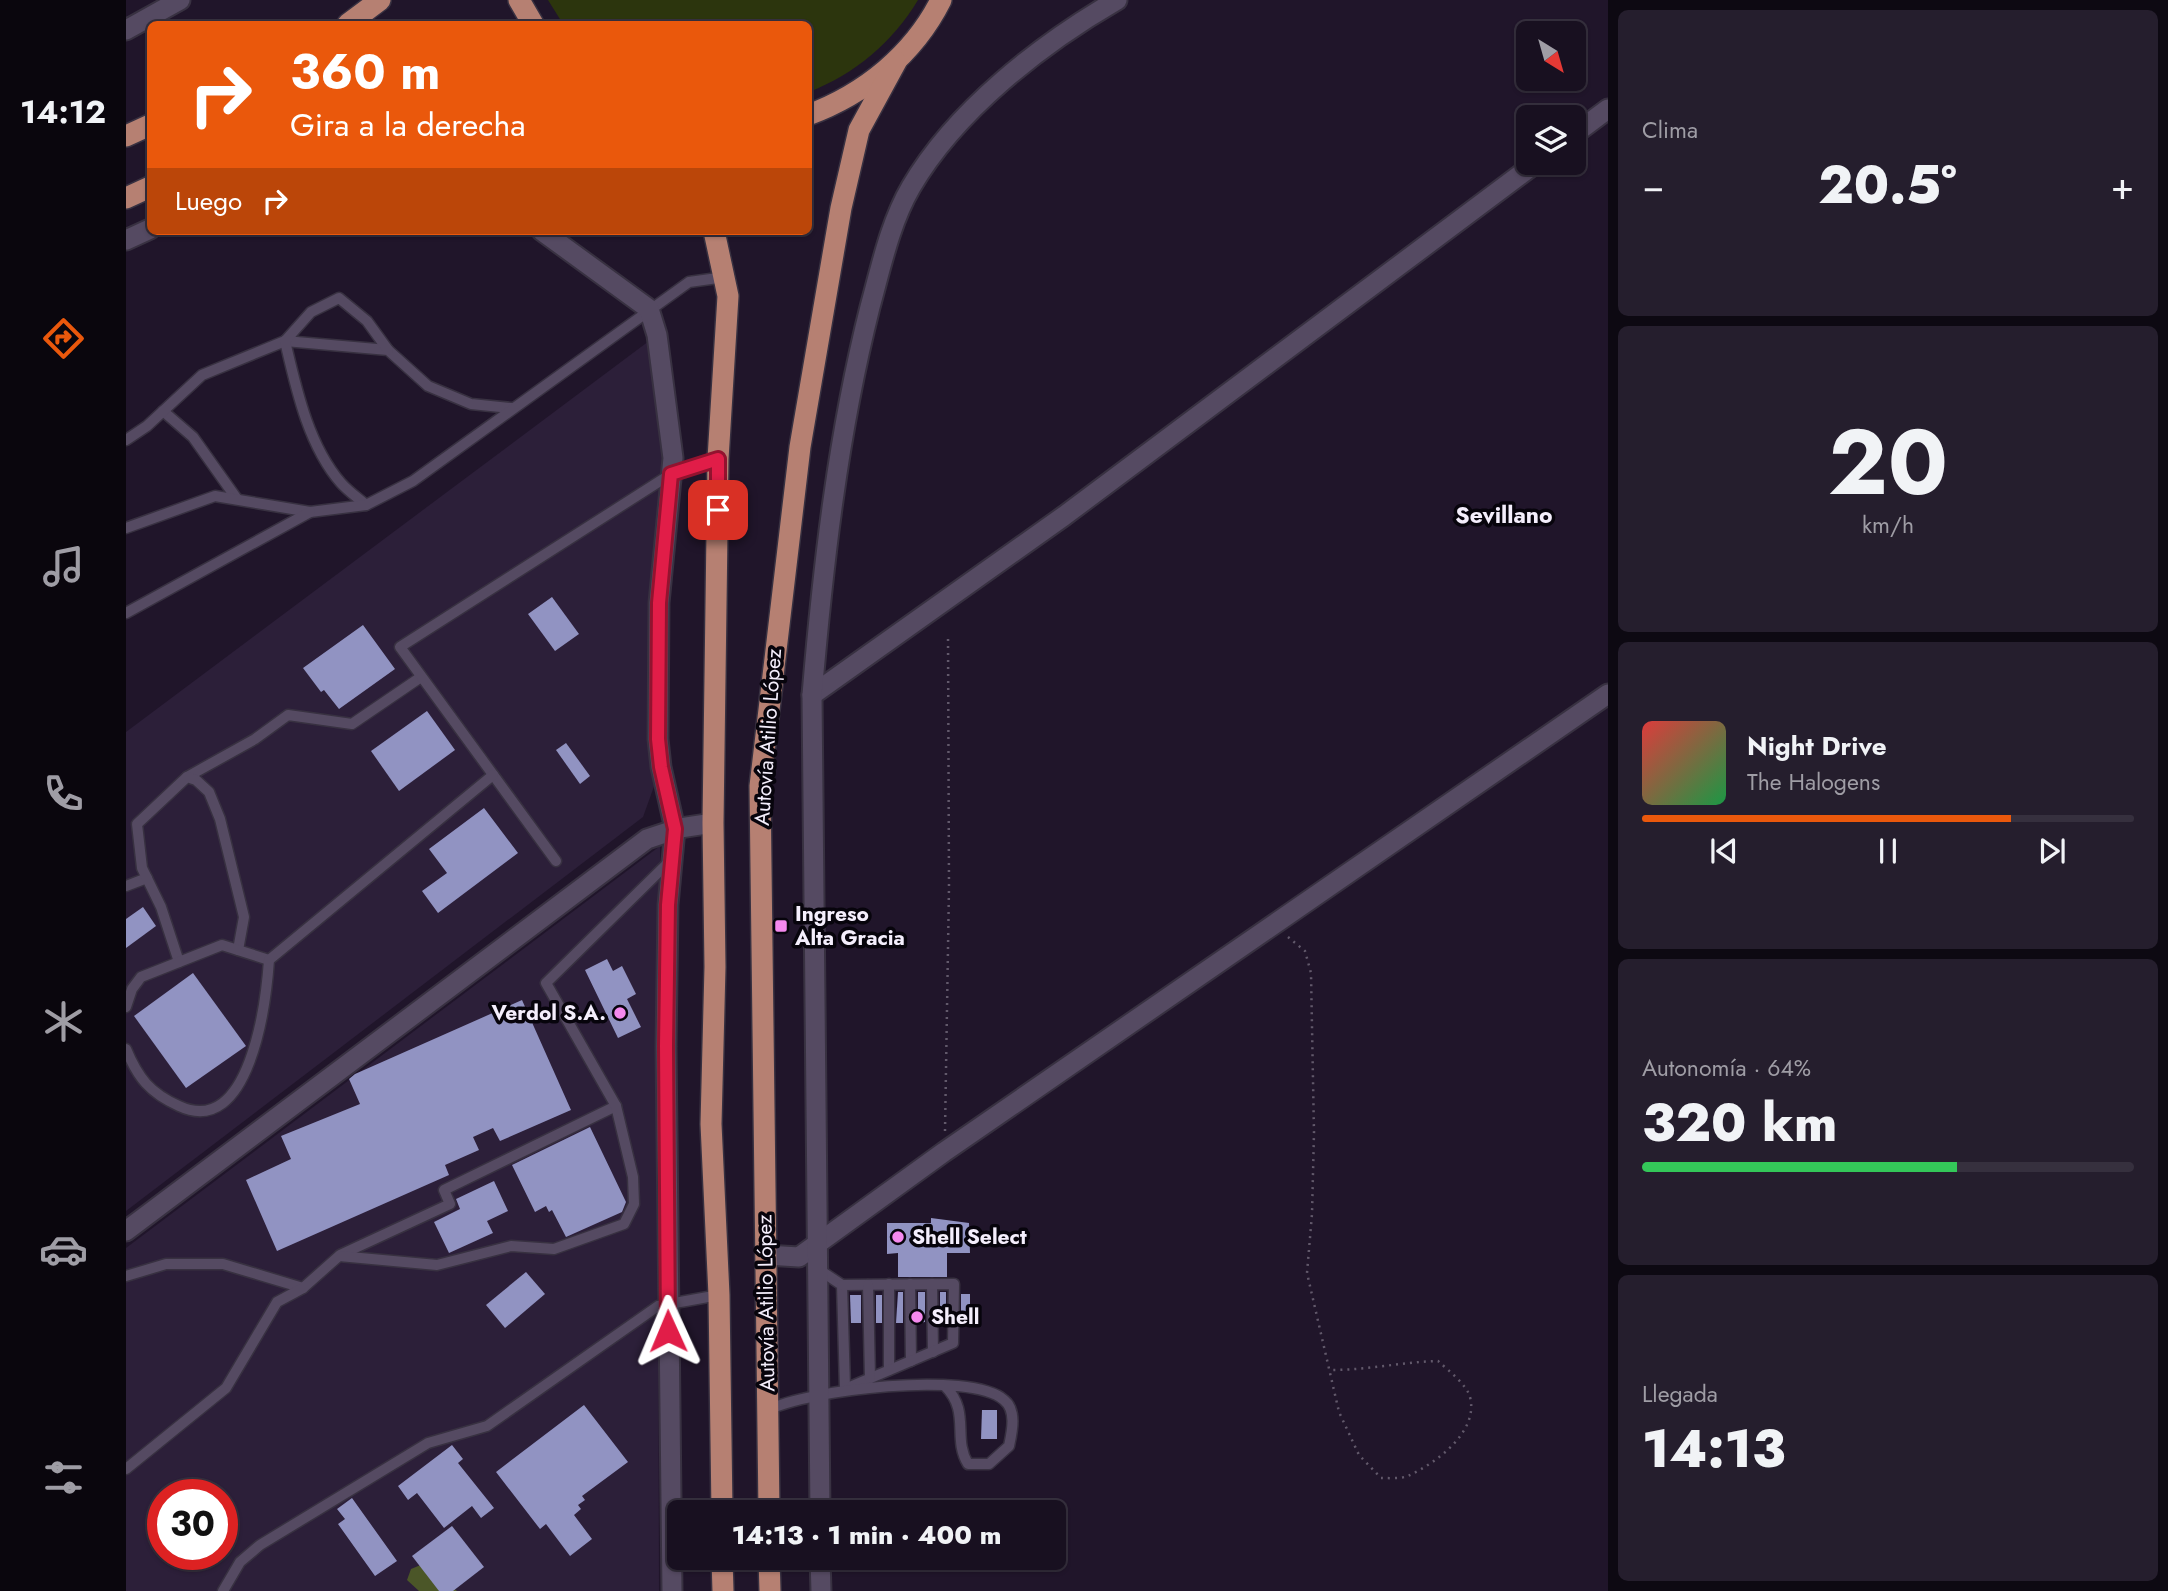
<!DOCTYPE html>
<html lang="es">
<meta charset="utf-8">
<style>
body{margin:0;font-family:Jost,sans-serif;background:#251e2d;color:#f1f3f6;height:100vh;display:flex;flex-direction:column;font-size:26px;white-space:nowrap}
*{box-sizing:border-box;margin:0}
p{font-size:23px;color:#9f9da5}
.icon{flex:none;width:38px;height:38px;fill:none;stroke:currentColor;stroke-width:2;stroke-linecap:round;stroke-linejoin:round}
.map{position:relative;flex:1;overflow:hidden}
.drawer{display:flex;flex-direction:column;gap:10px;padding:10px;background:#0d0912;width:560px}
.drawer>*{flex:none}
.banner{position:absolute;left:21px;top:21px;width:665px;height:214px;border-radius:10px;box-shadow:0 2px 5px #0004,0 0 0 2px #36303e;background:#ea580c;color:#fff;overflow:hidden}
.needle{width:46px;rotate:143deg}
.fabs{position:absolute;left:1390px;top:21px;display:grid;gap:14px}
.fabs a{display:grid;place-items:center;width:70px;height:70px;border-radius:10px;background:#181020;box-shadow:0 2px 5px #0004,0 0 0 2px #36303e;font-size:35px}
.speed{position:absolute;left:21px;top:1479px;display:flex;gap:14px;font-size:35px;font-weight:700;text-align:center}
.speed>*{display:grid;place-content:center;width:91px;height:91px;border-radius:50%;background:#181020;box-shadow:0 2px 5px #0004,0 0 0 2px #36303e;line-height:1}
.speed .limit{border:10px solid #d22;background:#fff;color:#111}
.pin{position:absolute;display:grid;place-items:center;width:60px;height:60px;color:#fff;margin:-30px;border-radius:14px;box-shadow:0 4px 10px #0006}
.me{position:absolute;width:77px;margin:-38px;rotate:359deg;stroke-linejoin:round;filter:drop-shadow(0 0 5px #0008)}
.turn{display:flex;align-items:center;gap:24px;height:147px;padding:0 28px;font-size:32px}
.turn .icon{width:91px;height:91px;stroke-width:2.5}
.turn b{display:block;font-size:49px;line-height:60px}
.then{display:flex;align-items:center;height:66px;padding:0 28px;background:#0003;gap:14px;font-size:26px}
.big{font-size:52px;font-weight:800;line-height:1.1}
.drawer .tile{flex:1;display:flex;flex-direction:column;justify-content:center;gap:10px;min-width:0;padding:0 24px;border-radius:10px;background:#251e2d}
.drawer .dial{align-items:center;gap:0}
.dial b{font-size:91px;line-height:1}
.song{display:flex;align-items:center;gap:21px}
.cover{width:84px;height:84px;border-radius:10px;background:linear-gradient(135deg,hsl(0 70% 55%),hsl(140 70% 35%))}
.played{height:7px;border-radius:4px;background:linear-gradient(90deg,#ea580c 75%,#36303e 75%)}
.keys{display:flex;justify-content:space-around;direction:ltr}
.heat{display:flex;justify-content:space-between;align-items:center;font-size:38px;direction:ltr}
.charge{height:10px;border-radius:5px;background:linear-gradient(90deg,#34c759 64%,#36303e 0)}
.trip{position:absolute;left:541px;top:1500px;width:399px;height:70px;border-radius:10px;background:#181020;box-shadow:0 2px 5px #0004,0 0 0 2px #36303e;font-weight:800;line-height:70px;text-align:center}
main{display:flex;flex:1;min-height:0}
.tabs{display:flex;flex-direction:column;width:126px;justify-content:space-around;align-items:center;background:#0a060d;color:#9f9da5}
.tabs .icon{width:49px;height:49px}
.tabs .current{color:#ea580c}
.tabs b{font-size:32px;color:#f1f3f6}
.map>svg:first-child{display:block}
.built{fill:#2c1f39;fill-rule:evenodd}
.green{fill:#2c350d}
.forest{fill:#4b5628}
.building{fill:#9193c2}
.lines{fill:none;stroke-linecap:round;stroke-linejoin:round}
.lane-casing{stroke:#383141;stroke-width:13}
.street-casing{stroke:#383141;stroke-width:23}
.primary-casing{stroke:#383141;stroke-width:24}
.path{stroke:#62596b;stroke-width:2.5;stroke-dasharray:2 5;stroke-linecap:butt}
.lane{stroke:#554a62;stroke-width:10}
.street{stroke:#554a62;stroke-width:19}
.primary{stroke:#b68072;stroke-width:21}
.route-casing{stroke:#92132f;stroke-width:18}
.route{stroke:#e11d48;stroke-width:12}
.poi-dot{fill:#f589ee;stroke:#07040c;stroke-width:2.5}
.labels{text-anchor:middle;stroke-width:7;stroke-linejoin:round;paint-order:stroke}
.street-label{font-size:21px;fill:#f4eefc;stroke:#07040c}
.poi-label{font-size:21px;font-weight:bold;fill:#f4eefc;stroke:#07040c;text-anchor:start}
.neighbourhood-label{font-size:23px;font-weight:bold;fill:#f4eefc;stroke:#07040c}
</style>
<main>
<nav class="tabs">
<b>14:12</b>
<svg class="icon current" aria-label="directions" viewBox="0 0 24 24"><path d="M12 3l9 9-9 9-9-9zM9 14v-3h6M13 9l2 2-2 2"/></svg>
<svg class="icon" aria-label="music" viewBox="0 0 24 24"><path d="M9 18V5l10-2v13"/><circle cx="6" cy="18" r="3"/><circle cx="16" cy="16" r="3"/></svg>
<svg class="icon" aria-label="phone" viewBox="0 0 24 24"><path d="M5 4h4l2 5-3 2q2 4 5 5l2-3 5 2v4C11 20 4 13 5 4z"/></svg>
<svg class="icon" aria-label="climate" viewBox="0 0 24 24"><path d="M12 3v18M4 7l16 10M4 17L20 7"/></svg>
<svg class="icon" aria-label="car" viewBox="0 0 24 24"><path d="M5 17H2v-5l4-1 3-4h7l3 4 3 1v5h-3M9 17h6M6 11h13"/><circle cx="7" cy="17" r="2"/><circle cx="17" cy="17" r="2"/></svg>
<svg class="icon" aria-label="filters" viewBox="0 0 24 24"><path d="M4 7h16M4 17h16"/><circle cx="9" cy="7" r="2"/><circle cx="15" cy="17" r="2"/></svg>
</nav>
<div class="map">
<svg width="1482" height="1591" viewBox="0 0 1482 1591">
<rect width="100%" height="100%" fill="#20152a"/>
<g class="built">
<path d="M531,335L547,458L535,767L517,817L0,1211V732Z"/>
<path d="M534,846L541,1220L532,1227L533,1591H0V1248ZM37,1494H96V1554H37Z"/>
</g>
<path class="green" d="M422,0H792C767,42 729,74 683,92L682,24H437Z"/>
<path class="forest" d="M297,1564L331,1591H293L281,1580L285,1569Z"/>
<g class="building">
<path d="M426,597L453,634L429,651L402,614Z"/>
<path d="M237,625L269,669L213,709L198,690L195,692L177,668Z"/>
<path d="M301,711L329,750L273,791L245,751Z"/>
<path d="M440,743L464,776L454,784L430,750Z"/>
<path d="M358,808L392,853L312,913L296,891L321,873L303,849Z"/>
<path d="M17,907L30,926L0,948V919Z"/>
<path d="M481,959L487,971L496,966L510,994L501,999L515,1027L492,1038L459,970Z"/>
<path d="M67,973L120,1046L60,1088L8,1016Z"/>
<path d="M396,1000L445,1110L374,1141L367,1128L347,1137L353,1150L319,1165L323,1175L151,1251L120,1180L165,1159L155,1136L234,1104L223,1079L229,1074Z"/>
<path d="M464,1127L500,1202L496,1212L440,1237L426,1210L423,1212L420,1206L409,1212L386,1165Z"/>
<path d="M368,1181L382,1211L361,1221L367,1233L323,1253L308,1222L334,1209L330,1199Z"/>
<path d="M805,1218L843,1223L844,1253H821V1277H772V1253L761,1254V1223H805Z"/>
<path d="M400,1272L419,1294L379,1328L360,1305Z"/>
<path d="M772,1292H777V1323H770Z"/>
<path d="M792,1292H799V1322L792,1323Z"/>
<rect x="814" y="1292" width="6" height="30"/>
<rect x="835" y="1294" width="9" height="28"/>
<path d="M724,1295H735V1323H725Z"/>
<rect x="750" y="1295" width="6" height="28"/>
<path d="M458,1405L502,1462L456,1496L459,1500L452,1505L455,1509L448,1515L466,1539L444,1556L420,1524L414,1529L370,1472Z"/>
<path d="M856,1410H871V1439H855Z"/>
<path d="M326,1445L337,1459L332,1463L368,1508L355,1518L346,1506L318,1528L291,1493L282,1500L272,1486Z"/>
<path d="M226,1498L271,1561L249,1576L212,1524L219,1519L211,1509Z"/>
<path d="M326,1526L358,1567L327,1591H313L286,1556Z"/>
</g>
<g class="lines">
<g class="lane-casing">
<g id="lane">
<path d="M37,411L67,437L111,499"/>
<path d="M0,440L21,426L76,375L159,341L262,350L302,386L345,404L385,408"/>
<path d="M240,505C232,498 222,491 215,483C182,445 170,388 159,341L185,312L213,298L241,321L262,350"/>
<path d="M0,528L89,496L184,512L240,505L287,481L563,282L599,277"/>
<path d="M0,613L184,512"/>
<path d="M61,777L129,739L162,715L226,724L295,677"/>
<path d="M430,861L274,647L545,474L592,459"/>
<path d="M0,886L21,878"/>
<path d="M53,962L35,907L16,868L11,824L61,777L70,780L83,792L94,819L118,917L112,950"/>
<path d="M0,1007L6,989L15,977L96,945L143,960"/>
<path d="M0,1049C12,1078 24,1093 53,1106C124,1139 140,1003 143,960L367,775"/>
<path d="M214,1255L324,1204L318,1190L490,1106"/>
<path d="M692,1269L716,1285L719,1388"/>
<path d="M0,1276L40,1264H97L177,1288"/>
<path d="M763,1284V1370"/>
<path d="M784,1284L785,1361"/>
<path d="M806,1284L807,1352"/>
<path d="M716,1285L828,1284L827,1343L726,1386"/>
<path d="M742,1285L744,1378"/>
<path d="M642,1410C681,1390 844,1370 878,1400C891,1410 886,1432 883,1446L863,1464H842C826,1438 845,1412 819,1386"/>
<path d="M0,1469L100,1388L151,1302L177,1288L213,1256L311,1265L385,1246L428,1249L498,1224L508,1204L507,1177L490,1106L420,983L544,861"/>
<path d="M97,1591L114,1562L134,1545L302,1443L361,1426L532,1306L593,1295"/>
</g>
</g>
<g class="street-casing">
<g id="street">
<path d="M0,30L54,0"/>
<path d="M1447,135L1482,109"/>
<path d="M416,231L523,309L531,335L547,458L533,603L532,739L535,767L549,829L542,905L540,1047L546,1591"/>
<path d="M0,240L24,229"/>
<path d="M686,695L938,516L1410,163"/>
<path d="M0,1231L521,839L554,828L587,823"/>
<path d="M640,1255L673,1257L818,1152L1482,694"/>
<path d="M694,1512L686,695C697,565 712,434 744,307C755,267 764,223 785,187C830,110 915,44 991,0"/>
<path d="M694,1558L695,1591"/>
</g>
</g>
<g class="primary-casing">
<g id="primary">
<path d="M393,0L407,24"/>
<path d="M222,24L254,0"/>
<path d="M682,115C739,94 788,54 815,0"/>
<path d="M0,136L24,125"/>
<path d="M0,198L24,187"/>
<path d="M588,231L602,296L592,459L587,823L589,967L585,1124L593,1295L596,1512"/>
<path d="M643,1512L634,786L674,447L715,208L733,130L770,62"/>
<path d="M596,1558L597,1591"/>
<path d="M643,1558L644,1591"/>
</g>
</g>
<g class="path">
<path d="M1162,937L1179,951L1185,973L1188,1133L1186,1214L1181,1273L1213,1412L1233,1455L1255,1478C1263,1478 1274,1479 1282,1476C1310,1463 1353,1432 1344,1397C1341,1385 1322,1370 1312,1361C1276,1362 1242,1370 1205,1370"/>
<path d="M819,1131L823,887L822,634"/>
</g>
<use href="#lane" class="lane"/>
<use href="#street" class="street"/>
<use href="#primary" class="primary"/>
</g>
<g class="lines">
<g class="route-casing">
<path id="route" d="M542,1331L540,1046L542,905L549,829L535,767L532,739L533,603L545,474L592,459V510"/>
</g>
<use href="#route" class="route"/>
</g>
<g class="poi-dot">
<rect x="648" y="919" width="14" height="14" rx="3.5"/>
<circle cx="494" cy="1013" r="7"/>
<circle cx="772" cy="1237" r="7"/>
<circle cx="791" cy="1317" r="7"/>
</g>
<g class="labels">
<g class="street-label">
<text transform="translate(642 737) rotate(-86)" y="7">Autovía Atilio López</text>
<text transform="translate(640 1303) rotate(-91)" y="7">Autovía Atilio López</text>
</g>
<g class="poi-label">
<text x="669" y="921">Ingreso<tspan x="669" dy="24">Alta Gracia</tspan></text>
<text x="480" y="1020" text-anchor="end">Verdol S.A.</text>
<text x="786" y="1244">Shell Select</text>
<text x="805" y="1324">Shell</text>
</g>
<g class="neighbourhood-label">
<text x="1378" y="523">Sevillano</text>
</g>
</g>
</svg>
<div class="fabs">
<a><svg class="needle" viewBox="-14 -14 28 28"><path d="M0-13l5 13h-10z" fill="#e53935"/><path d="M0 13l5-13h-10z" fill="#9f9da5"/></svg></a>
<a><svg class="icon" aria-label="layers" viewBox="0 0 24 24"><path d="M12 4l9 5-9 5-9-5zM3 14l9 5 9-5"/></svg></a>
</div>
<div class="speed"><div class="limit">30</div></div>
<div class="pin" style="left:592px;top:510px;background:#d93025"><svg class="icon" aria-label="arrive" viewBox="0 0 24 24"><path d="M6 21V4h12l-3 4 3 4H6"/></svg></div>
<svg class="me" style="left:542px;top:1331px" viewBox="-20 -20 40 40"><path d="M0-17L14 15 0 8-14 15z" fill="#e11d48" stroke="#fff" stroke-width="4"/></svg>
<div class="trip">14:13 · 1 min · 400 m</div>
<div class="banner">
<div class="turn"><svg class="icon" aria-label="right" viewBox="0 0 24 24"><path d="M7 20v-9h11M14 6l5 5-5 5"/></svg><div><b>360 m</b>Gira a la derecha</div></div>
<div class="then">Luego<svg class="icon" aria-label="right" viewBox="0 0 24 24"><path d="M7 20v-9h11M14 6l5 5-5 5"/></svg></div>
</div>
</div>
<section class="drawer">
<div class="tile"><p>Clima</p>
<div class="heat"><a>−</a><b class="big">20.5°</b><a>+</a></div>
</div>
<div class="tile dial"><b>20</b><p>km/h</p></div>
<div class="tile">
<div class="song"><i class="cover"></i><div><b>Night Drive</b><p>The Halogens</p></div></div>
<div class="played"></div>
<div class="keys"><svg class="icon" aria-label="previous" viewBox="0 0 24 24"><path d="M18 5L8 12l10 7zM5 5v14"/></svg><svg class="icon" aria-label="pause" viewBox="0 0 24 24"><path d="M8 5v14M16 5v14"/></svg><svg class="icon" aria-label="next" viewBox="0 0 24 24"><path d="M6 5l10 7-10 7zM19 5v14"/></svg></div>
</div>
<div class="tile"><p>Autonomía · 64%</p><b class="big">320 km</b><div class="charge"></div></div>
<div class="tile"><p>Llegada</p><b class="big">14:13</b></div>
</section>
</main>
